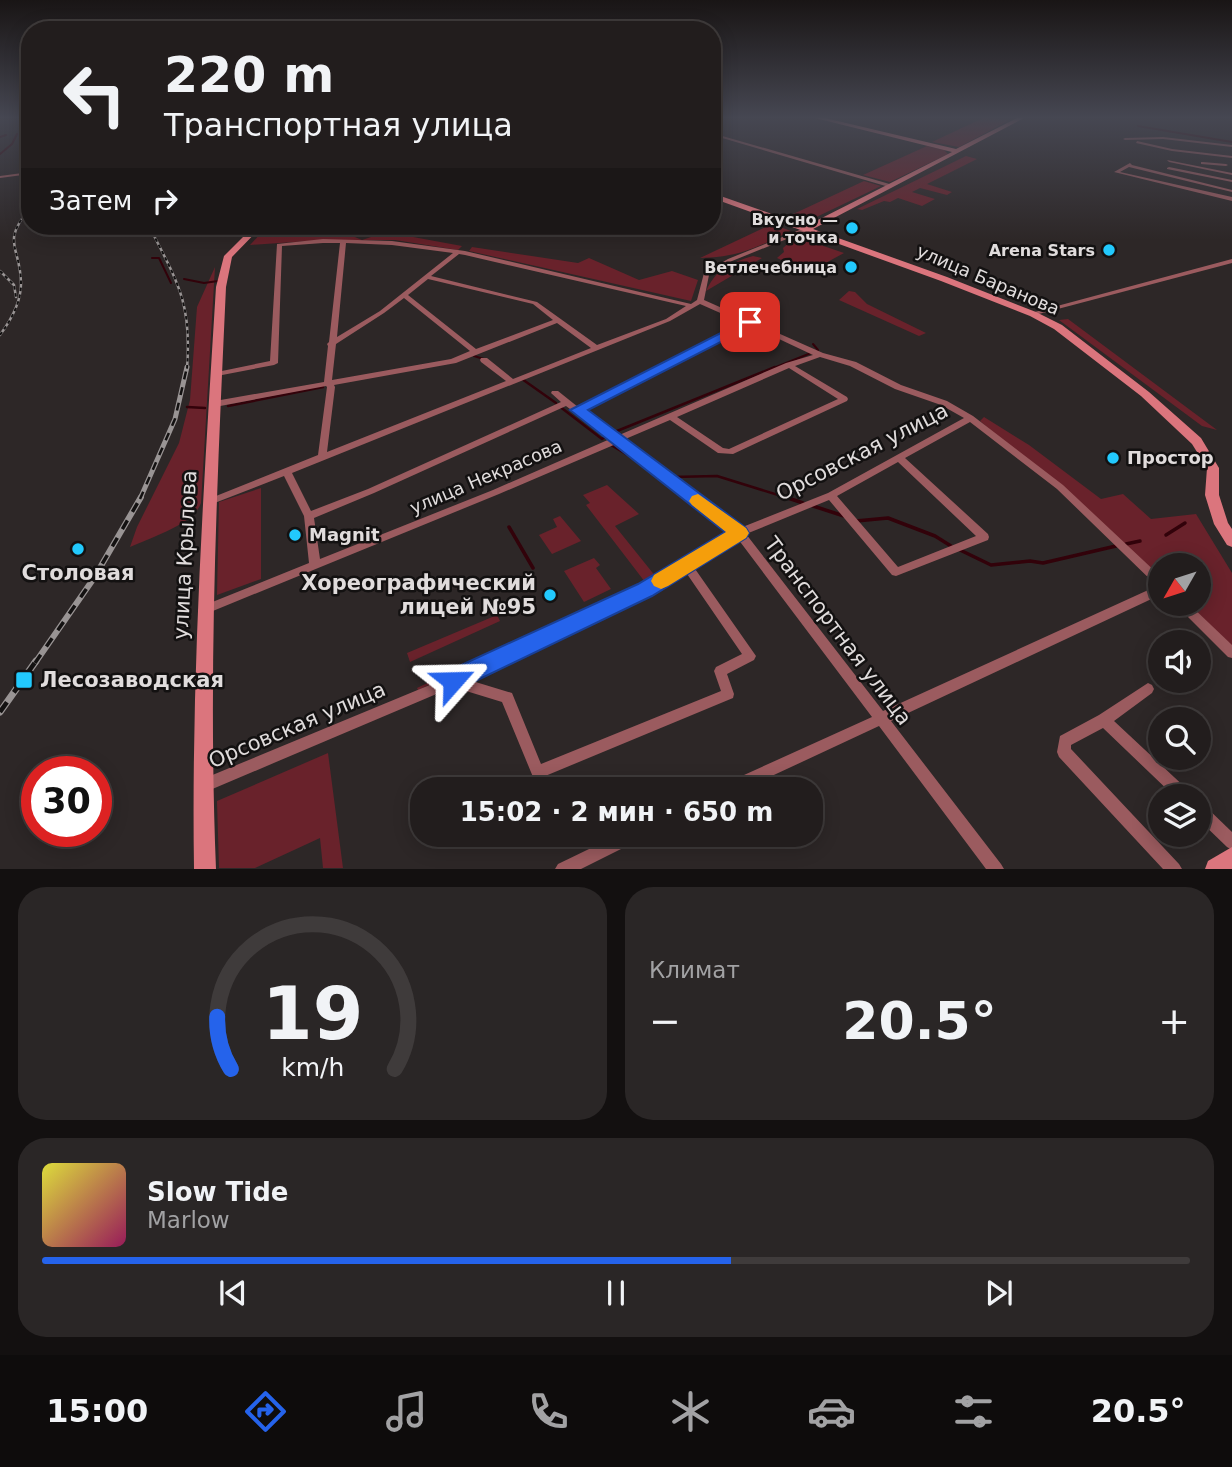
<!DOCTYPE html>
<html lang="ru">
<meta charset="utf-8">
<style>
body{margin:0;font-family:"DejaVu Sans",sans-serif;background:#2a2626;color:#f1f3f6;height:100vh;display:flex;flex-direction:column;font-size:26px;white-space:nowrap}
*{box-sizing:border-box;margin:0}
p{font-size:23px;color:#a2a2a4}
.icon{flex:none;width:38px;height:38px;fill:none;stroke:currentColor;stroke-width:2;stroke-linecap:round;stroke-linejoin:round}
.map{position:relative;height:869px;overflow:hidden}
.panel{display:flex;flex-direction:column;gap:18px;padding:18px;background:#131010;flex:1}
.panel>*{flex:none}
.guide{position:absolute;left:21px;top:21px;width:700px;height:214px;border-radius:28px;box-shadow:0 4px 18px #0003,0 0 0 2px #3f3b3b;background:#221d1d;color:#f1f3f6;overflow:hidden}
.needle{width:46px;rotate:231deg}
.fabs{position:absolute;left:1148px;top:553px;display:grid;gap:14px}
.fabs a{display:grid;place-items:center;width:63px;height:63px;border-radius:50%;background:#221d1d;box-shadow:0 4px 18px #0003,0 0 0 2px #3f3b3b;font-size:35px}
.speed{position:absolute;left:21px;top:756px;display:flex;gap:14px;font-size:35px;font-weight:700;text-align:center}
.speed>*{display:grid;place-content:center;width:91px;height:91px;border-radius:50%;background:#221d1d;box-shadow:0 4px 18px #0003,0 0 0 2px #3f3b3b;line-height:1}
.speed .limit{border:10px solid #d22;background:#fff;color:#111}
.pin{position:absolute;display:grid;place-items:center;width:60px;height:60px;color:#fff;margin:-30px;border-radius:14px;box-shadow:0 4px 10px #0006}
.me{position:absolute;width:77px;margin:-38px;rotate:65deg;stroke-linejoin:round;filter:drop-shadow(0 0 5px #0008)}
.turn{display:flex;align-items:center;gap:24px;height:147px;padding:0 28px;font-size:32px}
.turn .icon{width:91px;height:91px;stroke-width:2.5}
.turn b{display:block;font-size:49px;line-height:60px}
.then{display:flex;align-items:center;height:66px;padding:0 28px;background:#0003;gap:14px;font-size:26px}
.big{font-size:52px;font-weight:800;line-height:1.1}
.panel .card{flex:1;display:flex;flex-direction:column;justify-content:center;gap:10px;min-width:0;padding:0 24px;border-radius:28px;background:#2a2626}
.panel .dial{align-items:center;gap:0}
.dial svg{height:182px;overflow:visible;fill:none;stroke:#3f3b3b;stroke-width:7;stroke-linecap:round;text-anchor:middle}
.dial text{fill:#f1f3f6;stroke:none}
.song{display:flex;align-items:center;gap:21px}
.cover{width:84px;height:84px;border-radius:10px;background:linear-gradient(135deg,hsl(60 70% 55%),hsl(330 70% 35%))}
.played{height:7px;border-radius:4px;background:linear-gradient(90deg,#2563eb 60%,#3f3b3b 60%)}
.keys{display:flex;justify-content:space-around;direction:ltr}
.heat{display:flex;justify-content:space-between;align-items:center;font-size:38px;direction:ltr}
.panel .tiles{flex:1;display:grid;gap:18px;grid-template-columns:1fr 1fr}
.card:last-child{grid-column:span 2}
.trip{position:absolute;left:410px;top:777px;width:413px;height:70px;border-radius:28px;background:#221d1d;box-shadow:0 4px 18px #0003,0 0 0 2px #3f3b3b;font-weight:800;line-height:70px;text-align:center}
.dock{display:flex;height:112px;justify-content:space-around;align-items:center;background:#0e0c0c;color:#a2a2a4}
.dock .icon{width:49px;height:49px}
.dock .selected{color:#2563eb}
.dock b{font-size:32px;color:#f1f3f6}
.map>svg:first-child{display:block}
.green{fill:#69222b}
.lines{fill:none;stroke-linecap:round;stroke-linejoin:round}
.stream-far2{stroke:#32020a;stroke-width:2}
.stream-far1{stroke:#32020a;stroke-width:2.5}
.stream{stroke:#32020a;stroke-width:3.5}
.street{fill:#9b5b5f;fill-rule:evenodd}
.secondary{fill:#db757d;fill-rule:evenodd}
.rail-far3-casing{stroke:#999494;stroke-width:2.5}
.rail-far2-casing{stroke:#999494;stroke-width:5}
.rail-far1-casing{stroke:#999494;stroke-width:6}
.rail-casing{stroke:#999494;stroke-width:7}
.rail-far3{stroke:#131111;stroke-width:2;stroke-dasharray:3.5;stroke-linecap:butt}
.rail-far2{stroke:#131111;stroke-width:2.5;stroke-dasharray:8;stroke-linecap:butt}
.rail-far1{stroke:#131111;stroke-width:3.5;stroke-dasharray:10;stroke-linecap:butt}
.rail{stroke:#131111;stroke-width:4.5;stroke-dasharray:12;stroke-linecap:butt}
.route{fill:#2563eb;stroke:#184099;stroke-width:2}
.slow{fill:#f59e0b}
.poi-dot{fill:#22c9fd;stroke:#131111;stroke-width:2.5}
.labels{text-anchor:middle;stroke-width:5;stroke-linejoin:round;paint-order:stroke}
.far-poi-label{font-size:16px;font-weight:bold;fill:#e0dcdc;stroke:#131111;text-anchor:end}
.street-label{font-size:18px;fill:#e0dcdc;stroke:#131111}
.poi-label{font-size:18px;font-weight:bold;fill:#e0dcdc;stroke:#131111;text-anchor:start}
.near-street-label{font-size:21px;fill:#e0dcdc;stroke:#131111}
.near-poi-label{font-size:21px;font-weight:bold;fill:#e0dcdc;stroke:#131111}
</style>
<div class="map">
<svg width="1232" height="869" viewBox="0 0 1232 869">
<rect width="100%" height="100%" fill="#2d2727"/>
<g class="green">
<path d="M983,118L1010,120L959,147L932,142Z"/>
<path d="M927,146L944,150L948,154L890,182L863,175Z"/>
<path d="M966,156L977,159L927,184L952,192L947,195L920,188L912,192L935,199L922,206L898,198L890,202L884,201L862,210L857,209Z"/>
<path d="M864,181L881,186L806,222L789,216Z"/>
<path d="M772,224L791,231C756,248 739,257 700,258Z"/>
<path d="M277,226H295L308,235L333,228L362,240L386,232L462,246L458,250L395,240H324L250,245L264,230Z"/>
<path d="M792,240H806L844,253L809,272L777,258L784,252L783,248Z"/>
<path d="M472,247L578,263L589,258L639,280L672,271L698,280L691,301L469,251Z"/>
<path d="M753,256L762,258L706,291C716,269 730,263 753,256Z"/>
<path d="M215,267L201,503C194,524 150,538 130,547L137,527L179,443L190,400L197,307Z"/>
<path d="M849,291L855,292L867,304L926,333L919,336L839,300Z"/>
<path d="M1068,319L1217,430L1202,426L1059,320Z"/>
<path d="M984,417L1029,445L1101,499L1123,494L1151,519L1196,514L1232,573V651L1182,604H1199V565H1160V583L1102,526L980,421Z"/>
<path d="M607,485L639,514L615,526L656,577L645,582L586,505L590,503L583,495Z"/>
<path d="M261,488V579L217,595L219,502Z"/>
<path d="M560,516L581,541L552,554L539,535L557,527L553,519Z"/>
<path d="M594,558L600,565L596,568L611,589L584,602L564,571Z"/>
<path d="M497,615L500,621L410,662L407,653Z"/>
<path d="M565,618L566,620L418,690L417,688Z"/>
<path d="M328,753L343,868H323L320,838L255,868H219L217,801Z"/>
</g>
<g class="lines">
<g class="stream-far2">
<path d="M1138,126L1232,142"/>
<path d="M0,137L6,135"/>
<path d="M0,154L12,144L17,134"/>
<path d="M152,258H159L171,283"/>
<path d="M184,279L204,283L218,281"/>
<path d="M813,344L818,350"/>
<path d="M474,356L487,360"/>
<path d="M771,369L811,353"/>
</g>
<g class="stream-far1">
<path d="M522,379L556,403"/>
<path d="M228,406L323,387"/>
<path d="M559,406L602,439L607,436"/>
<path d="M187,407L205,408"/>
<path d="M617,431L775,367"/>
<path d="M611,445L641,463"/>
<path d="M672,477L717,476L791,499"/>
</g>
<g class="stream">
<path d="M785,497L803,503"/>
<path d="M813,506L844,516"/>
<path d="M856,521L888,518L935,536L951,546"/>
<path d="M509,527L533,568"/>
<path d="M1166,535L1185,523"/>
<path d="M1126,544L1140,541"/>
<path d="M958,549L991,565L1030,561L1043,563L1116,546"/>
</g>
<g class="street">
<path d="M712,133L893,185V186L889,187L712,135Z"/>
<path d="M1163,137L1232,145V147L1163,139L1125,140L1123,139L1125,138Z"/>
<path d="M1137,141L1172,149L1232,156V158L1172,151L1136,143Z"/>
<path d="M1167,160L1232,173V175L1169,162Z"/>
<path d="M1203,162L1226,164L1228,165L1226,166L1201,164V162Z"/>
<path d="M1130,163L1132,165L1232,190V192L1129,167L1120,172L1232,197V201L1114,172Z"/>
<path d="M1169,167L1232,180V182L1167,169V168Z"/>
<path d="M30,172V174L0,178V176Z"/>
<path d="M604,226H612L588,235L583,234Z"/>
<path d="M807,227L809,228V230L732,261L709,275L704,300L749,320L752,321L753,322L823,353L856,362L901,385L947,401L973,416L1063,485L1160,576V595L891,721L1001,864L1004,869H986L879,726L744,789H722L724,784L872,717L738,539L693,566L756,656L754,660L727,674L734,694L733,698L538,779L533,777L502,702L453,687L203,793L198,791L196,786L198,781L449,677L641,587L731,533L616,444L499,494L208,613L204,615L200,613L198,610L200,607L309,563L304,516L284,476L212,504H206L204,502L206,500L318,455L327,387L326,386L215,407L211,404L215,401L324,382L328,346L327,344L329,342L340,243H323L282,246L278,363L274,365L217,376L213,374L217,372L270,361L277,244L323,239L392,241L465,251L691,304L697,300L704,273L728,259ZM346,243L392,245L453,253L380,311L337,337ZM459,254L465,255L686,306L666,319L597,345L537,302L431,276ZM428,279L533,304L553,320L476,349L408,295ZM404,298L470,351L451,359L332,380L336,344L384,313ZM700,304L743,323L578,407L558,391H552L551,393L561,402L368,489L311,511L292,473L670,321ZM557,323L591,348L513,379L487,358H481L480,360L481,362L506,381L327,452L335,387L334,385L456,363ZM749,325L813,355L786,363L617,436L583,411ZM820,357L850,366L895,389L941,405L964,418L828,493L740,528L623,440L670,420L718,453L733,454L847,401L848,399L847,397L795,366ZM789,368L838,399L729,449L723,448L677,417ZM566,406L610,439L493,490L320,559L314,518L374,493ZM970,422L1057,489L1157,586L883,711L746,534L829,500L892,575L896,576L988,540L989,537L988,534L905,458ZM898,462L976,536L898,567L837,496ZM685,571L742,654L716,667L714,671L721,691L541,764L512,693L469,680L649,593Z"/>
<path d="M1232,259V263L1035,315H1031L1030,314L1031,313Z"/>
<path d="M1176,604H1189L1232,645V658L1228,657L1178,607Z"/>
<path d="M1148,683L1152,685L1154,689L1152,693L1114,721L1189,791L1191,796H1174L1103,728L1071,745V749L1179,864L1182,869H1163L1059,757L1057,752L1060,736L1099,715Z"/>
<path d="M1199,803L1204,805L1232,832V850L1227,847L1199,820Z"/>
<path d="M618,835H641L639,840L581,869H555L558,864Z"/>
</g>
<g class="secondary">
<path d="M815,118H825L956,149L1017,118H1024L813,229L947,277L1036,312L1062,325L1149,392L1201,438L1219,468V495L1228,523L1232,529V547L1227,545L1214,524L1205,495L1207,468L1192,444L1141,396L1054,329L1030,316L941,281L712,198V193L806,226L952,152Z"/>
<path d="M254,226H262L232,257L226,287C217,481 208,674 216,869H194C191,674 204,481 216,287L224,256Z"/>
<path d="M1232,847V869H1205L1208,861Z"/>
</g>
<g class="rail-far3-casing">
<g id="rail-far3">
<path d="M149,226C178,283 192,303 187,369"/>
<path d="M0,271L14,285L16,297"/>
<path d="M0,335C11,320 21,303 21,284C21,246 0,244 30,208"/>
</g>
</g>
<g class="rail-far2-casing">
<path id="rail-far2" d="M140,499L175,419L187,367"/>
</g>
<g class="rail-far1-casing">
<path id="rail-far1" d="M35,663L94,578L141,497"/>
</g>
<g class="rail-casing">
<path id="rail" d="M0,712L36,661"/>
</g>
<use href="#rail-far3" class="rail-far3"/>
<use href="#rail-far2" class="rail-far2"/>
<use href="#rail-far1" class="rail-far1"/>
<use href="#rail" class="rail"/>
</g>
<linearGradient id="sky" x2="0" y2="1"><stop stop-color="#191515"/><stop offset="0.49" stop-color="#464752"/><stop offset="1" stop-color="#464752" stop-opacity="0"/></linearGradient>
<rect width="1232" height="240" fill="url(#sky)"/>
<path class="route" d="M750,318L754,319V325L588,410L746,528L749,533L746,538L652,596L461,688L453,691L444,688L441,681L444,673L638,584L725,532L570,410Z"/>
<path class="slow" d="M698,494L746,528L749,533L746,538L668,586L661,589L654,586L651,581L654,575L726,532L692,505L689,501L692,496Z"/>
<g class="poi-dot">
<circle cx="852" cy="228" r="7"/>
<circle cx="1109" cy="250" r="7"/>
<circle cx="851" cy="267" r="7"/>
<circle cx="1113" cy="458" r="7"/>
<circle cx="295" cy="535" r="7"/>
<circle cx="78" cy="549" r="7"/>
<circle cx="550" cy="595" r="7"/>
<rect x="15" y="671" width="18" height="18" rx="3.5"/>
</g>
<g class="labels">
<g class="far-poi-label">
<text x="838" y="225">Вкусно —<tspan x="838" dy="18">и точка</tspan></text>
<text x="1095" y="256">Arena Stars</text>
<text x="837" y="273">Ветлечебница</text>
</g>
<g class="street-label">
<text transform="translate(988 280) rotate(23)" y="6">улица Баранова</text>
<text transform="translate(486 477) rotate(-23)" y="6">улица Некрасова</text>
</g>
<g class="poi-label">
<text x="1127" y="464">Простор</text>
<text x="309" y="541">Magnit</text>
</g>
<g class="near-street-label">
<text transform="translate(862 452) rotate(-27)" y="7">Орсовская улица</text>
<text transform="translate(185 555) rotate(-87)" y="7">улица Крылова</text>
<text transform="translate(838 631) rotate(53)" y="7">Транспортная улица</text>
<text transform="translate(297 725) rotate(-23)" y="7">Орсовская улица</text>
</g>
<g class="near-poi-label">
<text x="78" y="580">Столовая</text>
<text x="536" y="590" text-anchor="end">Хореографический<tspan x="536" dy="24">лицей №95</tspan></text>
<text x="40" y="687" text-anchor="start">Лесозаводская</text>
</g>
</g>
</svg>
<div class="fabs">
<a><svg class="needle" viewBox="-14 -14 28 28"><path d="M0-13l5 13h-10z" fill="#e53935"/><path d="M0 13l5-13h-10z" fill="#a2a2a4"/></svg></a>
<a><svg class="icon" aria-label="sound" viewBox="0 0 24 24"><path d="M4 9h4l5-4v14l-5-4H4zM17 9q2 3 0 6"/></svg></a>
<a><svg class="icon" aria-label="search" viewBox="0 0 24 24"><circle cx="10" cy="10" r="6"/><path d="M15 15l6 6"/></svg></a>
<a><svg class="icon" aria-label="layers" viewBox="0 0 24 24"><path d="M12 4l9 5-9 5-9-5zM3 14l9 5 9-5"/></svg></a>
</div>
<div class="speed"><div class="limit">30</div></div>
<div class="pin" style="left:750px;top:322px;background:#d93025"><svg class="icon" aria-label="arrive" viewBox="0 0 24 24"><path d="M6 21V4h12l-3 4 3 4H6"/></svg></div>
<svg class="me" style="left:453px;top:681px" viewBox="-20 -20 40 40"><path d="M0-17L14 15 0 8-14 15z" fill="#2563eb" stroke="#fff" stroke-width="4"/></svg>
<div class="trip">15:02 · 2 мин · 650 m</div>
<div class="guide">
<div class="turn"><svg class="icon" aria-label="left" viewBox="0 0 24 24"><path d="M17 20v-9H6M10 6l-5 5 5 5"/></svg><div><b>220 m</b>Транспортная улица</div></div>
<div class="then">Затем<svg class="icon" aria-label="right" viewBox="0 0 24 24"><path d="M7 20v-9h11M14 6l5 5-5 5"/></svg></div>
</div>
</div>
<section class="panel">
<div class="tiles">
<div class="card dial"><svg viewBox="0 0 100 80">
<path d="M14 69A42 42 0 1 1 86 69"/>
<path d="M14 69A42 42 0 0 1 8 46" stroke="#2563eb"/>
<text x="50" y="56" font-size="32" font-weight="700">19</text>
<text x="50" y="72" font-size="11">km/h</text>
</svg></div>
<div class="card"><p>Климат</p>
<div class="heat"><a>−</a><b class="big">20.5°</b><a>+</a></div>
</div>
<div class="card">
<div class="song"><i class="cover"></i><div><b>Slow Tide</b><p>Marlow</p></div></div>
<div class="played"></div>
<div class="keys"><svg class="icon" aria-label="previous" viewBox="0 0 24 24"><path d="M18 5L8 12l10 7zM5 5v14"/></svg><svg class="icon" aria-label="pause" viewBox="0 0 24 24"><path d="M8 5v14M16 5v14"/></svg><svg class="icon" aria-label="next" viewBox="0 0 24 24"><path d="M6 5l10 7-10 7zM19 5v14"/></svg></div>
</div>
</div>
</section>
<nav class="dock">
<b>15:00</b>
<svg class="icon selected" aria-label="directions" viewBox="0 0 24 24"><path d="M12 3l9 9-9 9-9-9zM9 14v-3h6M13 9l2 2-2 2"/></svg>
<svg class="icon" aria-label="music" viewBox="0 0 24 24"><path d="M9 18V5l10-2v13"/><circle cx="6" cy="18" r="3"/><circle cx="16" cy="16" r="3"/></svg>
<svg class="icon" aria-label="phone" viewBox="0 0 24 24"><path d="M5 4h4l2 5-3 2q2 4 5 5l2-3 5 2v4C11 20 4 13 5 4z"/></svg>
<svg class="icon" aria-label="climate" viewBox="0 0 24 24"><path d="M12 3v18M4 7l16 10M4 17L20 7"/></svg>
<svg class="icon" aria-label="car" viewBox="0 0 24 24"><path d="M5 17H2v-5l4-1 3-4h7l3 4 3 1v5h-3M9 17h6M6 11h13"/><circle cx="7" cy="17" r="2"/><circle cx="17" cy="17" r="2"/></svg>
<svg class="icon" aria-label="filters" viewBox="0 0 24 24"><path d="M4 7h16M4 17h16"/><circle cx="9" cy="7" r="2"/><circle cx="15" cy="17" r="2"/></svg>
<b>20.5°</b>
</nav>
